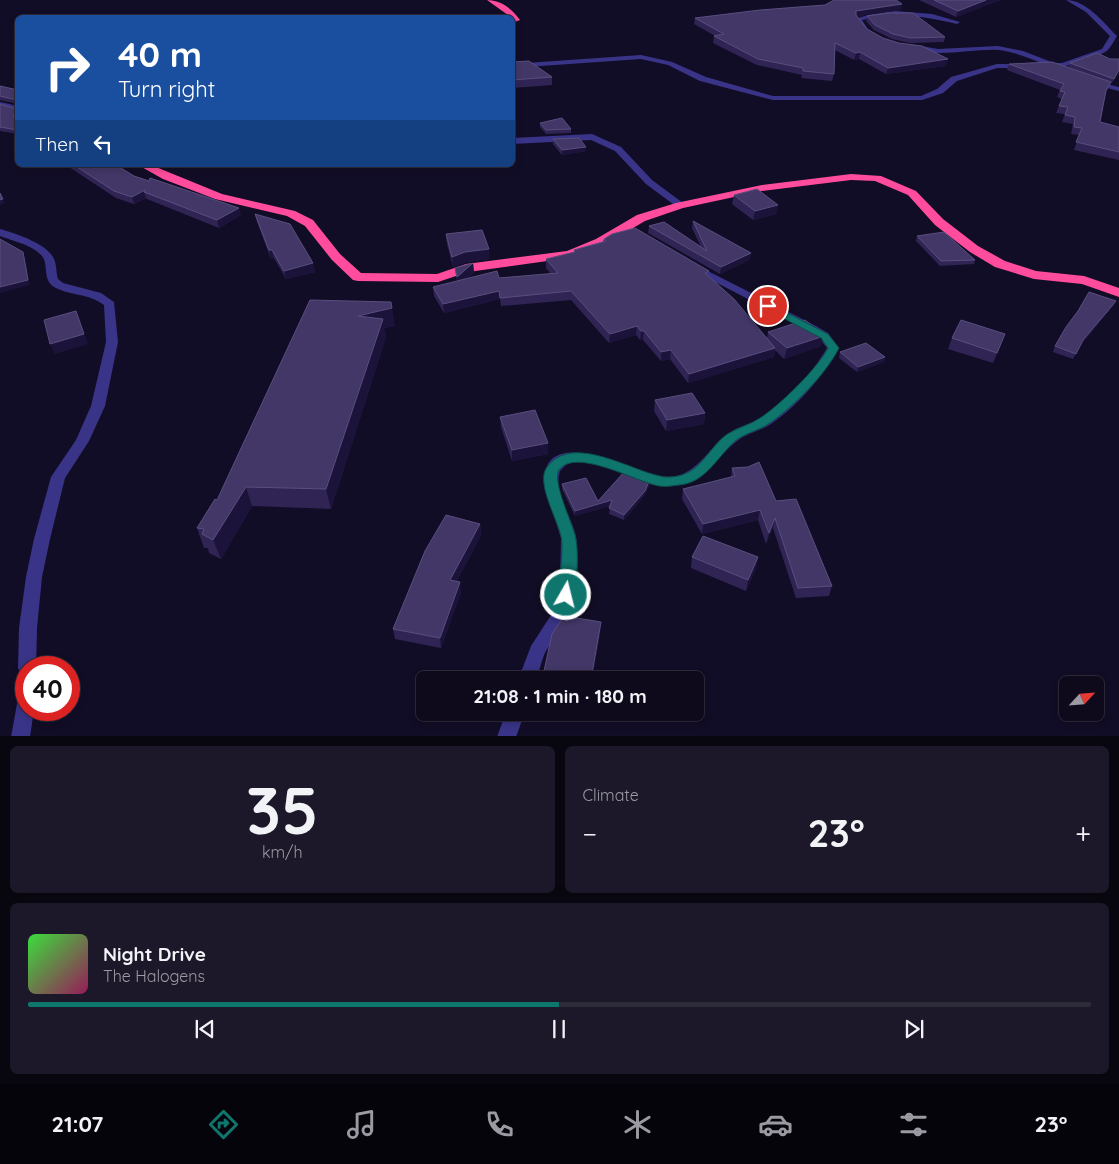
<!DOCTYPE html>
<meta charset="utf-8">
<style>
body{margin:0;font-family:Quicksand,sans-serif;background:#1c1829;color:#f1f3f6;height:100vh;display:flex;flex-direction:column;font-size:19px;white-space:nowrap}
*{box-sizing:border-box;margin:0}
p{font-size:16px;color:#9b9aa3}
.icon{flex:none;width:28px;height:28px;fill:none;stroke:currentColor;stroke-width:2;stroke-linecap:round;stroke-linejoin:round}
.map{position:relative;height:736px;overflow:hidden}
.details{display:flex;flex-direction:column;gap:10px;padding:10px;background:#08060f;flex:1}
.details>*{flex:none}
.top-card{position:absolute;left:15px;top:15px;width:500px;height:152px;border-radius:8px;box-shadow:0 2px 8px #0003,0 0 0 1px #2e2b3b;background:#1a4fa0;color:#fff;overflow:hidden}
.needle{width:32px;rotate:64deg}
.controls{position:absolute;left:1059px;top:676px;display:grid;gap:10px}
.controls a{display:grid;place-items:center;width:45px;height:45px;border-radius:8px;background:#0e0a1c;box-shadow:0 2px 8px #0003,0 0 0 1px #2e2b3b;font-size:25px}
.speed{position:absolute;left:15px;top:656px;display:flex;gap:10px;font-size:25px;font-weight:700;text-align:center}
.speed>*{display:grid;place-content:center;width:65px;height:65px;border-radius:50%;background:#0e0a1c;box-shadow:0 2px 8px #0003,0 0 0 1px #2e2b3b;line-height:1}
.speed .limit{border:8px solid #d22;background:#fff;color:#111}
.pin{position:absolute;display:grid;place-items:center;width:42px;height:42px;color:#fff;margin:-21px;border:2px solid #fff;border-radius:50%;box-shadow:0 1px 5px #0007}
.me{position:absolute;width:55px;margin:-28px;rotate:8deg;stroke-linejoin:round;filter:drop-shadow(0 0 4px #0008)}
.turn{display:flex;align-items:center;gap:18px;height:105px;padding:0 20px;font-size:22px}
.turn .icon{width:65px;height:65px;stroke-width:2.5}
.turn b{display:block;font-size:35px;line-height:42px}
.then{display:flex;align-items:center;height:48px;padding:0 20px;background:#0003;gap:10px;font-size:19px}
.big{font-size:38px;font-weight:800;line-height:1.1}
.details .tile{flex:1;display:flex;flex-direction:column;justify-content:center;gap:8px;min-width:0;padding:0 18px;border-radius:8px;background:#1c1829}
.details .dial{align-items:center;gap:0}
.dial b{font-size:65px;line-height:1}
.song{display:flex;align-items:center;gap:15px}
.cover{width:60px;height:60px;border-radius:8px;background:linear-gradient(135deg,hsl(120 70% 55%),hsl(330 70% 35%))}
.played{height:5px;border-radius:2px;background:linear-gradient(90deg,#0f766e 50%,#2e2b3b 50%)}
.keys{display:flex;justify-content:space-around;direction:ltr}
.heat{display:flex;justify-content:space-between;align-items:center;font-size:28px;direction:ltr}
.details .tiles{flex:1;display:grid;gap:10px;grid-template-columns:1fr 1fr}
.tile:last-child{grid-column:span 2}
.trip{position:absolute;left:416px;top:671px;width:288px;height:50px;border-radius:8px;background:#0e0a1c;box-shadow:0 2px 8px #0003,0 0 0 1px #2e2b3b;font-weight:800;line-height:50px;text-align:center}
.tab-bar{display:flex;height:80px;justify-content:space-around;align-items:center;background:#06040b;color:#9b9aa3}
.tab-bar .icon{width:35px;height:35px}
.tab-bar .active{color:#0f766e}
.tab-bar b{font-size:22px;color:#f1f3f6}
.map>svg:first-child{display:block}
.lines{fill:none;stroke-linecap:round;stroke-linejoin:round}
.minor{fill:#3a3488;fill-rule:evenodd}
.highway{fill:#ff4c9c;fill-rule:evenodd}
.wall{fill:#302455}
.shaded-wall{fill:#1c133a}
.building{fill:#423767;stroke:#594f7f}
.route{fill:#0f766e;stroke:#0a4d48}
</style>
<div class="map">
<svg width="1119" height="737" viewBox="0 0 1119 737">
<rect width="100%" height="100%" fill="#120d26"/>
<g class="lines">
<g class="minor">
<path d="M1066,0C1086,0 1103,22 1116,35L1117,36C1114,41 1110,49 1105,52C1094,59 1052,73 1041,66L1044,64C1029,58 1015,52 999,50C973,48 929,60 907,46L910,44L938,49L998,46L1023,51L1054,63H1062L1102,49L1110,36L1086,12Z"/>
<path d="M895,11L932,14L960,22L957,24C925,16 894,12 862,20L869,31L866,33L855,19L871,14Z"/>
<path d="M641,55L672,62L706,77L773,96H921L937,89L951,77L997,64H1025L1029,66L1025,68H997L957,81L943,93L922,100H773L700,81L668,65L641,59L512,68V64Z"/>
<path d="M1091,80L1119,87V91L1091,84Z"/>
<path d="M0,102L18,106V111L0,106Z"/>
<path d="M592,134L621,147L652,180L683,203V207H677L646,184L615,151L591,140L512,144V138Z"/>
<path d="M0,229C15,233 48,244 54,259C57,266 56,273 58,279L63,283L101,293L114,302L118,342L105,406L89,441L65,478L50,539L42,577L37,628L36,668H26V676L21,674L18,668L19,628L26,577L34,539L51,477L76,440L91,406L106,342L104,305C89,293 70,296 54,287C42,279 49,265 42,256C33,245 13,241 0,236Z"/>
<path d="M694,264L814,325L828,333L839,348C823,377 798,405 771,424C760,431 747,433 737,441C715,458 704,483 674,486C643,490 593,452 568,464C565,465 562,469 560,471C552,496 576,520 577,544C579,572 578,602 563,626C558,636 549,644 544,655C541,663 539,672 536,680H518L531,646L553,612L560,584L561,538L544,484C542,424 626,467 653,475C661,477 668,477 676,476C697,472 710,448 725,436C735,427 748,425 759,419C786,403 811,375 827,348L820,339L806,329L690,269L689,267Z"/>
<path d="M26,691V710H34L30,737H11L19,693Z"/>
<path d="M506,712H525L516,737H497Z"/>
</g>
<g class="highway">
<path d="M487,0C501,0 512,9 520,20L512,23V18Z"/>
<path d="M138,165H151L222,194L295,211L313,220L340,254L361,273L437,274L466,264L567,251L596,239L637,215L676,203L762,185L851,174L881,176L916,191L943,219L978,246L1005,261L1036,271L1084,276L1119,288V297L1082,284L1034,279L995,267L970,252L935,225L908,195L875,181L851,180L762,191L683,208L645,221L604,245L569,258L468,272L438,282L358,281L353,280L332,260L305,226L287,216L215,199L163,179Z"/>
</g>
</g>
<g class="wall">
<path d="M919,0H1000L956,17Z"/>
<path d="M901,10L857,16L867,29L883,38L946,66L886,74L859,59L854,60L835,50L834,74L832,81L801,78L802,75L757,65L713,43L714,36H715L694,24L695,18Z"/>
<path d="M867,16L945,37L944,42L910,43L892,39L874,30L866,21Z"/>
<path d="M1119,59V71L1112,83L1068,67L1070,63Z"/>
<path d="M512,62L552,77V85L512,88Z"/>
<path d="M1009,64L1111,82L1106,93L1100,122L1119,127V160L1074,150L1079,135L1071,134L1073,124L1062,122L1065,114L1056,113L1062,99L1057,97L1060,90L1007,70Z"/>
<path d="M0,86L18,90V104L0,100Z"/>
<path d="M0,104L16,109L18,107V134L0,131Z"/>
<path d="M540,123L571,129V133L546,134L540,127Z"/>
<path d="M553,139L586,151L562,155L553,144Z"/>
<path d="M66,165H116L134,176L241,215L219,228L147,199L146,198L134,204L116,198Z"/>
<path d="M734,195L777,214L753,220L732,204Z"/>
<path d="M255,214L313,263L315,272L286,279L274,258L271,259L257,222Z"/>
<path d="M693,221L751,253L749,260L720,274L648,233L649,226L701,247L692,228Z"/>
<path d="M446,234L490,259L466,262L453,267L447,244Z"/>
<path d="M917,236L975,260L974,264L940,266L916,241Z"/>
<path d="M604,239L708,276L767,338L768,332L821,346L784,359L775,350L774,357L688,383L670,359L661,361L643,340H640L636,335L609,343L571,300L501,306L500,299L444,313L434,296L433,287L457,281L455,268L473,263L474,273L467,279L499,278L551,274L546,268V259L574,252V250L603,242Z"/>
<path d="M310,300L395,326L384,328L386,337L331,509L252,506L221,559L209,553L208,548H204L197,528L217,500Z"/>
<path d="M1116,301L1113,306L1081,345L1073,359L1053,352L1055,346Z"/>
<path d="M1005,334L993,363L948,349L952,338Z"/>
<path d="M840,352L884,362L857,372L839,358Z"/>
<path d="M655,400L705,413L704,424L666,431L654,411Z"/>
<path d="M500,417L548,443V454L512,461L501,427Z"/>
<path d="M732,468L776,501L832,586L829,596L796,598L773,528L766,544L758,520L702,534L682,499L683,489L731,477Z"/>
<path d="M650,479V485L644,496L624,520L609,514L610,506L575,516L562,489V484L598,501Z"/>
<path d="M480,524L481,535L457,581L461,592L441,648L395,639L393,629Z"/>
<path d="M692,557H758L756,568L746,591L691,568Z"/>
<path d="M601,622L600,633L592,680H544V671Z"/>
</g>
<g class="shaded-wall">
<path d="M986,0H1000L956,17L958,11Z"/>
<path d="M902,4L901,10L855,17L856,11Z"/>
<path d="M860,52L859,59L854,60L856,53Z"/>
<path d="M948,59L946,66L886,74L888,68Z"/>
<path d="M586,147V151L562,155V150Z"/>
<path d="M145,190L144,192L146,198L134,204L132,197Z"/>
<path d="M3,199L5,203L0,205V200Z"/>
<path d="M778,205L777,214L753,220L755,211Z"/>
<path d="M239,208L241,215L219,228L217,220Z"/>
<path d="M489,249L490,259L466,262L453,267L452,257L465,252Z"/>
<path d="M269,250H272L274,258L271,259Z"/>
<path d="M23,252L25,257L30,285L0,293V287Z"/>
<path d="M751,253L749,260L720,274L721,267Z"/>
<path d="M313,263L315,272L286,279L284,271Z"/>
<path d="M473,263L474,273L458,287L457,277Z"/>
<path d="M499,291L500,299L444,313L443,304Z"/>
<path d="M1116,301L1113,306L1081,345L1073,359L1083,340Z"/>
<path d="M391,302L395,326L384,328L386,337L331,509L326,489L358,316Z"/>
<path d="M76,311L88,344L55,354L50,344Z"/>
<path d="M637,326L636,335L609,343L610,334Z"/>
<path d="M641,331H644L643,340H640Z"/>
<path d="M824,336L821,346L784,359L787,348Z"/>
<path d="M775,348L774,357L688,383L689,374Z"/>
<path d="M671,350L670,359L661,361V352Z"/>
<path d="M885,357L884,362L857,372L858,367Z"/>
<path d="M705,413L704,424L666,431L667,420Z"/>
<path d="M548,443V454L512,461V450Z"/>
<path d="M650,479V485L644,496L624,520V515Z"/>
<path d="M246,487L252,506L221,559L213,540Z"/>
<path d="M612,500V506L575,516V511Z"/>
<path d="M760,510L758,520L702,534L703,524Z"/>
<path d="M775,518L773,528L766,544L769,533Z"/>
<path d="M480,524L481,535L452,591L450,580Z"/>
<path d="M758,557L756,568L746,591L748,580Z"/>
<path d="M460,582L461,592L441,648L440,638Z"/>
<path d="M601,622L600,633L592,680H591Z"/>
</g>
<g class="building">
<path d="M834,0H896L902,4L856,11V15L867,29L883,38L899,43L922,46L948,59L888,68L860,52L856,53L835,43L834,74L803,71V68L758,59L714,36L724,34L695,18L760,10L825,5Z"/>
<path d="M934,0H986L958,11Z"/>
<path d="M888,13H913L945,37L911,38L893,34L875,25L867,16Z"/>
<path d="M1097,53L1110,59H1119V70L1114,79L1070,63Z"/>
<path d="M529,61L552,77L512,80V62Z"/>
<path d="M1052,62L1111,82L1106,90L1100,122L1119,127V152L1076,142L1082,128L1074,127L1075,117L1065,115L1068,107L1059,106L1065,92L1060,91L1064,84L1009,64Z"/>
<path d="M0,86L18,90V104L17,100L0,96Z"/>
<path d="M0,104L16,109L18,107V115L13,116L18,118V130L0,127Z"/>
<path d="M562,118L571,129L546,130L540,123Z"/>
<path d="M579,138L586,147L562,150L553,139Z"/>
<path d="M74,165H116L134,176L149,181L150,178L239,208L217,220L144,192L145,190L132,197L114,191Z"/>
<path d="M757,189L778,205L755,211L734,195Z"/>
<path d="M0,193L3,199L0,200Z"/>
<path d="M255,214L290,224L313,263L284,271L272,250H269Z"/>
<path d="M693,221L751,253L721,267L649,226L664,222L707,251Z"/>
<path d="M635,228L709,271L705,273L734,299L775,348L689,374L671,350L661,352L644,331H641L637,326L610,334L571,291L500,298L499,291L443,304L433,287L497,271L499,278L558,273L546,259L575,252L574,250L606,241L604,239L612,234Z"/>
<path d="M482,230L489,249L465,252L452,257L446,234Z"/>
<path d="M944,232L975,260L941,261L917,236Z"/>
<path d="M0,239L23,252L28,280L0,287Z"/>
<path d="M473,263L457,277L455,268Z"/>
<path d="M1089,292L1116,301L1083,340L1076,354L1055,346L1066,327L1078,311Z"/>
<path d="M310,300L391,302L392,308L358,316L383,319L326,489L246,487L213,540L202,534L204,529L197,528L215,499L217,500Z"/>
<path d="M76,311L84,334L50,344L44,320Z"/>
<path d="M805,320L824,336L787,348L768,332Z"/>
<path d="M961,320L1005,334L997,353L952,338Z"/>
<path d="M866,343L885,357L858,367L840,352Z"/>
<path d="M692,393L705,413L667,420L655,400Z"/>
<path d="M535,410L548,443L512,450L500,417Z"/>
<path d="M759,462L776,501L796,499L832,586L798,588L775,518L769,533L760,510L703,524L683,489L735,476L732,468L748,467Z"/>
<path d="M625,471L650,479L645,491L624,515L609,508L612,500L575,511L562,484L586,478L598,501Z"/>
<path d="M446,515L480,524L450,580L460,582L440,638L393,629L425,551Z"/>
<path d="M703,536L758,557L748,580L692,557Z"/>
<path d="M564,616L601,622L591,679L544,671L552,634Z"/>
</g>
<path class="route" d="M768,303L828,334L839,348C826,374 794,406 770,423C759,431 743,433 733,443C716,459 704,484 678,485C672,486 665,487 659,486C637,482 575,447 559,470C552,481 572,523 575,535C579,550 578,586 571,599L566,601L560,599C556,590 565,552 561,536C557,519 541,492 544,474C545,468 550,463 555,459C583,440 631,470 660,476C665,478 676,477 682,475C702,469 710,447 726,435C736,428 750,425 760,418C779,406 818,368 828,348L821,338L764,308L763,306Z"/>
</svg>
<div class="controls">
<a><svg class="needle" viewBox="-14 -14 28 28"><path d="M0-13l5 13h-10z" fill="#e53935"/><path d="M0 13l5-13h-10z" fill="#9b9aa3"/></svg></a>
</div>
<div class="speed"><div class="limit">40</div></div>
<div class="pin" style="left:768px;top:306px;background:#d93025"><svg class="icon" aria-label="arrive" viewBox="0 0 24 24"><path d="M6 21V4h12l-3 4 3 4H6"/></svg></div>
<svg class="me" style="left:566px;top:595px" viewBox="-20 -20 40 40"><circle r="17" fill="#0f766e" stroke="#fff" stroke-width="3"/><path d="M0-11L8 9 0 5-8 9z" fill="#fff"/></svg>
<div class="trip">21:08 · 1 min · 180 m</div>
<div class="top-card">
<div class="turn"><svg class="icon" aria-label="right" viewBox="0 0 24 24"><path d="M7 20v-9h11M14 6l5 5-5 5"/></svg><div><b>40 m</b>Turn right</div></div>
<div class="then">Then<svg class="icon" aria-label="left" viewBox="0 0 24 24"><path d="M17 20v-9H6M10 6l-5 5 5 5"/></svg></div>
</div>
</div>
<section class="details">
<div class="tiles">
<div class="tile dial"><b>35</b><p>km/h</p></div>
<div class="tile"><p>Climate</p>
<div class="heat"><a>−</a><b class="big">23°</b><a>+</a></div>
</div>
<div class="tile">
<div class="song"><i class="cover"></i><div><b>Night Drive</b><p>The Halogens</p></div></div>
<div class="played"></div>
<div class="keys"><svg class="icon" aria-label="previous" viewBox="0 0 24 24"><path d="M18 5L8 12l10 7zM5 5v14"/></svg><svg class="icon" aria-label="pause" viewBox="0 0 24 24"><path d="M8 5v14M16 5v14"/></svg><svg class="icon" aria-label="next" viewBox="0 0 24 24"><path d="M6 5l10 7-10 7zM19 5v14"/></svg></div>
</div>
</div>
</section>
<nav class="tab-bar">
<b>21:07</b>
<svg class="icon active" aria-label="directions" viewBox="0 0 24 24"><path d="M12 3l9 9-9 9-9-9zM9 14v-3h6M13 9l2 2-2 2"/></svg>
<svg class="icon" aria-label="music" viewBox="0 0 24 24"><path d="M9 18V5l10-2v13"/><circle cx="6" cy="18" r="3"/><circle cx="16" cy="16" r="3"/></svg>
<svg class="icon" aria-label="phone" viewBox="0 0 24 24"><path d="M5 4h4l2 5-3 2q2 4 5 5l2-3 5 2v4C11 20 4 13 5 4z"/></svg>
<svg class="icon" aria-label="climate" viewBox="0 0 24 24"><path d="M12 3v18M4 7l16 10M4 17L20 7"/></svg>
<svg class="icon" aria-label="car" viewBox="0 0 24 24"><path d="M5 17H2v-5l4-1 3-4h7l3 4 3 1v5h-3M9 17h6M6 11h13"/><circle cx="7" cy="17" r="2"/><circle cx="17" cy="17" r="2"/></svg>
<svg class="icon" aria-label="filters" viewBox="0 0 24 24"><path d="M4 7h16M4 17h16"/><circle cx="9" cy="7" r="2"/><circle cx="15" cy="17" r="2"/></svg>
<b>23°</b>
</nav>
